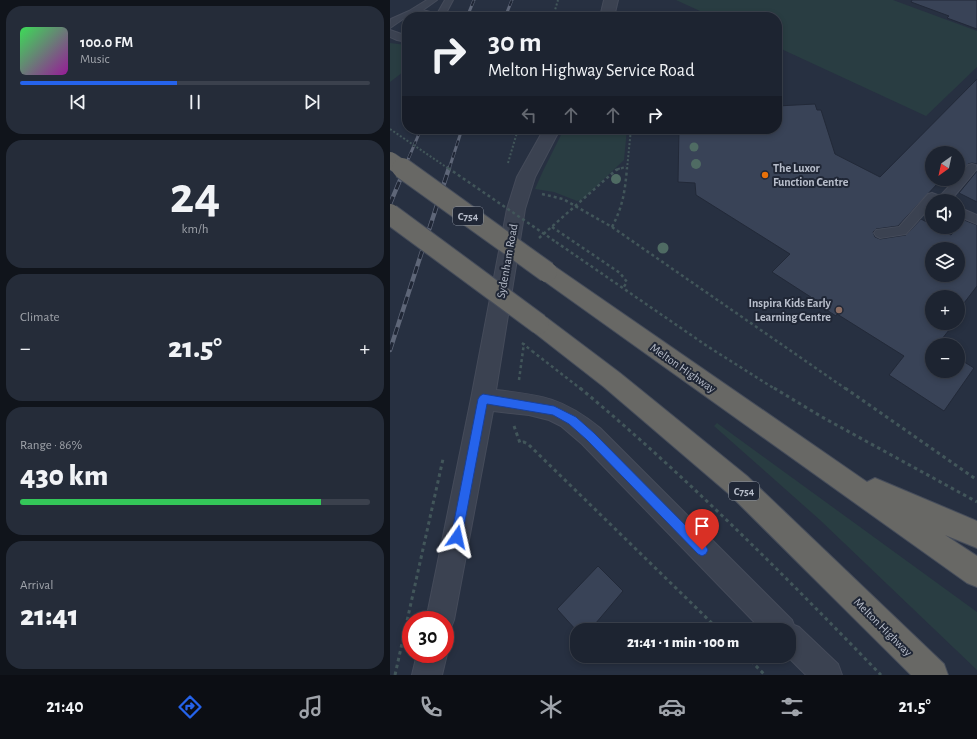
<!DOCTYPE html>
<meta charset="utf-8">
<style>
body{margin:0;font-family:"Alegreya Sans",sans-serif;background:#252c39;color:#f1f3f6;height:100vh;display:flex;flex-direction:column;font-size:15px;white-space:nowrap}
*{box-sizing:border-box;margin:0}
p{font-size:13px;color:#a0a4ab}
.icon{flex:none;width:22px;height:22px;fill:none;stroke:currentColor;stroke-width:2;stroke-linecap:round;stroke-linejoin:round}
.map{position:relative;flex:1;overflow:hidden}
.drawer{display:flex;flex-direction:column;gap:6px;padding:6px;background:#10141b;width:390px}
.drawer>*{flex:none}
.guide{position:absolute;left:12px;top:12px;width:380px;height:122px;border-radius:16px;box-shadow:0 2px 6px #0003,0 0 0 1px #3b414d;background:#1d2431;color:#f1f3f6;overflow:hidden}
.needle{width:26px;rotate:213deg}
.buttons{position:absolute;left:535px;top:146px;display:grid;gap:8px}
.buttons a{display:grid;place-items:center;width:40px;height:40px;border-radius:50%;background:#1d2431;box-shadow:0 2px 6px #0003,0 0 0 1px #3b414d;font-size:20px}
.speed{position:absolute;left:12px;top:611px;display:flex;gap:8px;font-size:20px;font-weight:700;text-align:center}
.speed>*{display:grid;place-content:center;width:52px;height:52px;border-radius:50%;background:#1d2431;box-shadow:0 2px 6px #0003,0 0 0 1px #3b414d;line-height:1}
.speed .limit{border:6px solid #d22;background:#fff;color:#111}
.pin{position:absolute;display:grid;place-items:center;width:34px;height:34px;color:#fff;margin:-41px -17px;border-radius:50% 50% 50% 0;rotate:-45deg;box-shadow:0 0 4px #0007}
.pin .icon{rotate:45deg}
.me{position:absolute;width:44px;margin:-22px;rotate:11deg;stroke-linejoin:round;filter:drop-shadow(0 0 3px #0008)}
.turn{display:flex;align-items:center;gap:14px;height:84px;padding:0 20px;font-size:18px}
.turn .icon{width:52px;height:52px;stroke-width:2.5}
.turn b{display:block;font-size:28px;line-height:34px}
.lanes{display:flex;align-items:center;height:38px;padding:0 20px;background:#0003;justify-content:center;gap:20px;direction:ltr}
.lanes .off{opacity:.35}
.big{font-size:30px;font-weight:800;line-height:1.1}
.drawer .card{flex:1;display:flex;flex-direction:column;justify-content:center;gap:6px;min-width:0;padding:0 14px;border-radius:16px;background:#252c39}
.drawer .dial{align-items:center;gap:0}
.dial b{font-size:52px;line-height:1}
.song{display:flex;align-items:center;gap:12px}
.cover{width:48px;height:48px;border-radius:6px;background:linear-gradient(135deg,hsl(130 70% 55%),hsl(300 70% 35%))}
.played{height:4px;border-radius:2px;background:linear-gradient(90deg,#2563eb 45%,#3b414d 45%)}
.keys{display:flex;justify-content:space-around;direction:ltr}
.heat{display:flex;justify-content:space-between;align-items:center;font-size:22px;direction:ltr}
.charge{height:6px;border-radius:3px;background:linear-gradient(90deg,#34c759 86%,#3b414d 0)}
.trip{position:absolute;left:180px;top:623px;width:226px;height:40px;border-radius:16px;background:#1d2431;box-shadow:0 2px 6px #0003,0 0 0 1px #3b414d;font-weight:800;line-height:40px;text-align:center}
.menu{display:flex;height:64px;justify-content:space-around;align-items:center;background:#0c0e14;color:#a0a4ab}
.menu .icon{width:28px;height:28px}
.menu .active{color:#2563eb}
.menu b{font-size:18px;color:#f1f3f6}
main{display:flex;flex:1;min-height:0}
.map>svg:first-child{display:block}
.green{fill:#293d42}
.building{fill:#394357;stroke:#222938;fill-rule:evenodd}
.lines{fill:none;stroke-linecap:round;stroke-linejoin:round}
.service-casing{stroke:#454b5a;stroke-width:2}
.minor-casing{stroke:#454b5a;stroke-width:2}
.trunk-casing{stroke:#464d5b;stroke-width:2}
.path-far2{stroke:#42565a;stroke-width:2;stroke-dasharray:2 2;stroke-linecap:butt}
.path-far1{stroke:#42565a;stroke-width:2.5;stroke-dasharray:3 3;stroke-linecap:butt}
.path{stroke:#42565a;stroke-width:3;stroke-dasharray:3.5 3.5;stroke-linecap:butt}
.service{fill:#3b4251;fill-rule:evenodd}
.minor{fill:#3b4251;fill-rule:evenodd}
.trunk{fill:#686865;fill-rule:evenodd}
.rail-far1-casing{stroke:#5e6678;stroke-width:3}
.rail-casing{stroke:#5e6678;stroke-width:4.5}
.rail-far1{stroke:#202736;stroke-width:2;stroke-dasharray:6;stroke-linecap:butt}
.rail{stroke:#202736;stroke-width:3;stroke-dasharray:8;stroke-linecap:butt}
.trunk-bridge-far1-casing{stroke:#464d5b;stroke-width:17;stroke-linecap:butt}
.trunk-bridge-casing{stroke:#464d5b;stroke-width:22;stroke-linecap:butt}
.path-bridge-far1{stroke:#42565a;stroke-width:2;stroke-dasharray:2 2;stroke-linecap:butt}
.path-bridge{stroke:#42565a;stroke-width:2.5;stroke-dasharray:3 3;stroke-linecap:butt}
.trunk-bridge-far1{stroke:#686865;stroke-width:16}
.trunk-bridge{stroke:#686865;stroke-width:20}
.tree{fill:#4f6b63}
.route{fill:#2563eb;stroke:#184099}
.food-dot{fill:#e8710a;stroke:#202736;stroke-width:1.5}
.education-dot{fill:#8d6e63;stroke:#202736;stroke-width:1.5}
.labels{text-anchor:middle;stroke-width:4;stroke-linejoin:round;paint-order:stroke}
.shield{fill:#202736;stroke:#8a919e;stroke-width:1}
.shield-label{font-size:11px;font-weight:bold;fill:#b8becb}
.poi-label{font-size:12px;font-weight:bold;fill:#b8becb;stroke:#202736;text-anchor:start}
.street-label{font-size:12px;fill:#b8becb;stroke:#202736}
</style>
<main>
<section class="drawer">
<div class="card">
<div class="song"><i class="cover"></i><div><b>100.0 FM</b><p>Music</p></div></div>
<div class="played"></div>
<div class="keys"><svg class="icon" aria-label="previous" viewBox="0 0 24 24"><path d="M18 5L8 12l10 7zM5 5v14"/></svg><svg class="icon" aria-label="pause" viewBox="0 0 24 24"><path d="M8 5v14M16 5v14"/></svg><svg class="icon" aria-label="next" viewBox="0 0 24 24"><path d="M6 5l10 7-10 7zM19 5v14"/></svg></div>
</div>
<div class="card dial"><b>24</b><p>km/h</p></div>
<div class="card"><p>Climate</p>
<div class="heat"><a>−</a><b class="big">21.5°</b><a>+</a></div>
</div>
<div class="card"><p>Range · 86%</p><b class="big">430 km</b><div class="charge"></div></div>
<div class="card"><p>Arrival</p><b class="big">21:41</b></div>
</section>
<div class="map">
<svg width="587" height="675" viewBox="0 0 587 675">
<rect width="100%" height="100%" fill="#273041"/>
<g class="green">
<path d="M286,0H503L587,31V67L536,116L387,47V17H323Z"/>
<path d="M0,43L17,45V69L0,82Z"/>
<path d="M174,129H237L234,160L193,199L187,201L164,192L145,189L153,171Z"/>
<path d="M327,423L587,612V670L430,520L324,426Z"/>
</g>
<g class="building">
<path d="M522,0H587V29L557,18L559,16L521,2Z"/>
<path d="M587,79V164L582,163L578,164L568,174V153H542V179H564L556,187L548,183L508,226L486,229L483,232L485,237L490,239L516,235L531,219L542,225V227H546L561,235L574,220L587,225V286L568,311V297H542V323L564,324L547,345H542V371H568V358L584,368L554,411L499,375L514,356L447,314L446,316L429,305L430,303L382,272L400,254L306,195L305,183L288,182L289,129H387V106L425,104L427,110H431L445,154L490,177ZM542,249H568V275H542Z"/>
<path d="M587,171V202L569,193Z"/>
<path d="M208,566L233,591L200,630H186L167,609Z"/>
</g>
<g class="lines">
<g class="service-casing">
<g id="service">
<path d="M37,0H47L33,10L47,14L55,0H63L54,17L22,16L13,19L0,28L1,19L19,11Z"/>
<path d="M0,30L17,36V42L7,40L0,37Z"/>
<path d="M582,164L586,165L587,169L560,201H542V205L516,234L490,238L486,236L484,233L486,230L509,227L538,194L542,193L550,196L566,179H568V176L578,165Z"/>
<path d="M568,207L587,215V224L568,216Z"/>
</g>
</g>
<g class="minor-casing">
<g id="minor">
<path d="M214,0H228L224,17H210Z"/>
<path d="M154,129H170L145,177L135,209L106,390C152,395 173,398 210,428L402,620L404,625L409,627L448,664L452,675H416L397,656H399V630H372L192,444L171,426L159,420L139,415L103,411L64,620L60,630L55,632V620H36L81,399L117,209L127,177Z"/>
<path d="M55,649L57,654L52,675H22L27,654H55Z"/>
</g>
</g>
<g class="trunk-casing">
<g id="trunk">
<path d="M157,264L164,266L477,482L485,478L587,521V548L555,535L587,556V587L577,583L150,278L147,272L150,266Z"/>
<path d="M149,315L157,318L230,373L357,476L554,664L558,675H521L339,494L214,387L141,330L138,324L141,318Z"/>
</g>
</g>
<g class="path-far2">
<path d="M163,17L168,0"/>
<path d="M118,163L128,129"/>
<path d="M228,169L236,167"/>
<path d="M237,169L241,129"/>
</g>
<g class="path-far1">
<path d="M152,194L173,199L222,227L456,389"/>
<path d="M162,227L230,273L237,282L233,288"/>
<path d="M222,227C233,206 235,191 237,168"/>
<path d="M149,238L226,170L232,168"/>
<path d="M166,242L317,346L385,389"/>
<path d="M142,351L191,389"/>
<path d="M129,380L134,343"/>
</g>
<g class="path">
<path d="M190,388C297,477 394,575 491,675"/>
<path d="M384,388L432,417L587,502"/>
<path d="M455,388L587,480"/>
<path d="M124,426L130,443L134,442L138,444L329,630"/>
<path d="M356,656L375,675"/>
<path d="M5,675L53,459"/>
</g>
<use href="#service" class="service"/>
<use href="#minor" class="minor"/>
<use href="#trunk" class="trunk"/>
<g class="rail-far1-casing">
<g id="rail-far1">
<path d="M77,17L84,0"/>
<path d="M115,17L122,0"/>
<path d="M14,169L31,129"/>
<path d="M59,169L72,129"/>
</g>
</g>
<g class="rail-casing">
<g id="rail">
<path d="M0,204L15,168"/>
<path d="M0,350L59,168"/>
</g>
</g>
<use href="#rail-far1" class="rail-far1"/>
<use href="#rail" class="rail"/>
<g class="trunk-bridge-far1-casing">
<path id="trunk-bridge-far1" d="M0,160L13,169"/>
</g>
<g class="trunk-bridge-casing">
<g id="trunk-bridge">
<path d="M12,168L157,272"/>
<path d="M0,214L149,324"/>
</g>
</g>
<path class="path-bridge-far1" d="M0,129L59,169"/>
<g class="path-bridge">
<path d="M58,168L166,242"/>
<path d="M132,343L142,351"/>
</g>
<use href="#trunk-bridge-far1" class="trunk-bridge-far1"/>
<use href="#trunk-bridge" class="trunk-bridge"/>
</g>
<g class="tree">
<circle cx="304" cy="147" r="4.5"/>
<circle cx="306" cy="164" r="5"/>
<circle cx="226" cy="179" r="5"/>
<circle cx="273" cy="248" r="5.5"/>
</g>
<path class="route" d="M93,394L164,406L186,417L204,433L316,546L318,550L316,554L312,556L308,554L197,440L179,424L163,415L97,404L72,537L71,541L67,543L63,541L61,537L88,399L90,396Z"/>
<circle class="food-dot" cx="375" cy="175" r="4"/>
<circle class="education-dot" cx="449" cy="310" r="4"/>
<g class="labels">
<g class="shield">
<rect x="63" y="207" width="30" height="18" rx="3"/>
<rect x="339" y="482" width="30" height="18" rx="3"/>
</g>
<g class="shield-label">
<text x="78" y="220">C754</text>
<text x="354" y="495">C754</text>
</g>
<g class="poi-label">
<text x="383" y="172">The Luxor<tspan x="383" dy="14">Function Centre</tspan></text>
<text x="441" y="307" text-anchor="end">Inspira Kids Early<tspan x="441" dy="14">Learning Centre</tspan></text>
</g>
<g class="street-label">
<text transform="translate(117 261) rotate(-80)" y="4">Sydenham Road</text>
<text transform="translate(293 368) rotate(35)" y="4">Melton Highway</text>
<text transform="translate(493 627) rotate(45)" y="4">Melton Highway</text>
</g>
</g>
</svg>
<div class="buttons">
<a><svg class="needle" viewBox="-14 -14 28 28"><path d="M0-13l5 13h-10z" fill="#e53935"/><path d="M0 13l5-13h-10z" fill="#a0a4ab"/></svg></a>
<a><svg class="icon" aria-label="sound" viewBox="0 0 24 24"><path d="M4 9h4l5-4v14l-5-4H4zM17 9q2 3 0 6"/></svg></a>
<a><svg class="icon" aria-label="layers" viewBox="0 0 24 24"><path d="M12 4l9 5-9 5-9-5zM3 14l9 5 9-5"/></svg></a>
<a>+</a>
<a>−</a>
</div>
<div class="speed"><div class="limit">30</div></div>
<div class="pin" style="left:312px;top:550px;background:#d93025"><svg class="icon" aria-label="arrive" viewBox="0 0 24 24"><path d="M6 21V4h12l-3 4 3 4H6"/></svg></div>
<svg class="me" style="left:67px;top:537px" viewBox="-20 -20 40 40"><path d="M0-17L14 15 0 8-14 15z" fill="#2563eb" stroke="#fff" stroke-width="4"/></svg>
<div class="trip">21:41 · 1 min · 100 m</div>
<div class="guide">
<div class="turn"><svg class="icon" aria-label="right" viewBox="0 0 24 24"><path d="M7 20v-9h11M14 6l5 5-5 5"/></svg><div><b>30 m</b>Melton Highway Service Road</div></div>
<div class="lanes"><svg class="icon off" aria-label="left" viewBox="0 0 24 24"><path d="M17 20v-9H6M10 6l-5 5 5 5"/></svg><svg class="icon off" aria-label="ahead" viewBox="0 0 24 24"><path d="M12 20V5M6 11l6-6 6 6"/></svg><svg class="icon off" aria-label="ahead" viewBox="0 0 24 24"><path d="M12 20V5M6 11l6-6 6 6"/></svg><svg class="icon" aria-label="right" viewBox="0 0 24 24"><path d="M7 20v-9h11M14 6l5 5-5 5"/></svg></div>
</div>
</div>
</main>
<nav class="menu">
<b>21:40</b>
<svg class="icon active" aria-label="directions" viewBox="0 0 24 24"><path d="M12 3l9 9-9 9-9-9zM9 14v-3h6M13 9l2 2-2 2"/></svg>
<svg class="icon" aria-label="music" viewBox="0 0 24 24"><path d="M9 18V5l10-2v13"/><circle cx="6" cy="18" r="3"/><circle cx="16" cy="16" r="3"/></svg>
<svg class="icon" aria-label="phone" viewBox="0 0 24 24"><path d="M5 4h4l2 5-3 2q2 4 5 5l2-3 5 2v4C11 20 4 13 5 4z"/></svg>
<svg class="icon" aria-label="climate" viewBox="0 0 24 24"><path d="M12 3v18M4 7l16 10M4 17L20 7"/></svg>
<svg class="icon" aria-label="car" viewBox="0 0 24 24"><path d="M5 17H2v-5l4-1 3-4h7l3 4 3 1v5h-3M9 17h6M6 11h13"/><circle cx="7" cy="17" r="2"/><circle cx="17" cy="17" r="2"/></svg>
<svg class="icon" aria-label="filters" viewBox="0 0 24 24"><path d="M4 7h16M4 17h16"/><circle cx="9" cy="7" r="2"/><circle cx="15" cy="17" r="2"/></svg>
<b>21.5°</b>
</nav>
